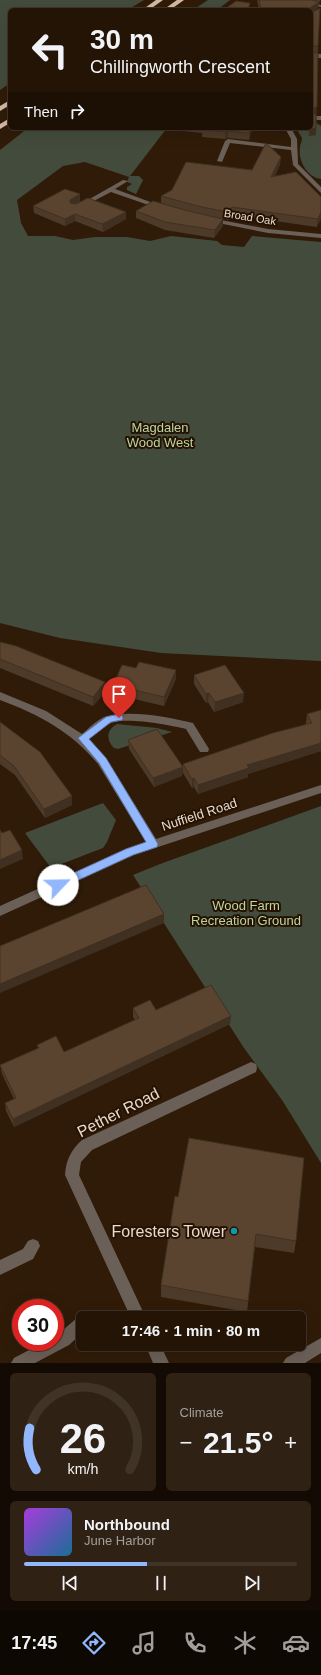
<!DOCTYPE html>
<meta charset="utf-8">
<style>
body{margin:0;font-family:Helvetica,sans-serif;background:#2f2114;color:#f1f3f6;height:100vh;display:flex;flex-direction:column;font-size:15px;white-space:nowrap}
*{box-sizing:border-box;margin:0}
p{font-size:13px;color:#a39e9b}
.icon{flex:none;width:22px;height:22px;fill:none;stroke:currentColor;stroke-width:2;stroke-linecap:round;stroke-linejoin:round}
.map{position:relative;height:1363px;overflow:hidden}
.panel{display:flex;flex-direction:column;gap:10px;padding:10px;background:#130b03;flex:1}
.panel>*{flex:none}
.top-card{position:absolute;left:8px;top:8px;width:305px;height:122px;border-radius:6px;box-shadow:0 4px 16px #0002,0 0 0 1px #403328;background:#231406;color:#f1f3f6;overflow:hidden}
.speed{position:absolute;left:12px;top:1299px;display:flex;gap:8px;font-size:20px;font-weight:700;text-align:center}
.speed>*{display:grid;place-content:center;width:52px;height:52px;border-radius:50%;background:#231406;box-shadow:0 4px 16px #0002,0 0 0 1px #403328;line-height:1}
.speed .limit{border:6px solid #d22;background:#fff;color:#111}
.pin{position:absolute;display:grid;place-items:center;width:34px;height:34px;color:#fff;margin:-41px -17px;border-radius:50% 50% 50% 0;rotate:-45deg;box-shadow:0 0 4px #0007}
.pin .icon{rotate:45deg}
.me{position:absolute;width:44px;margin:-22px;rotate:66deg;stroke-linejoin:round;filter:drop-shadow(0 0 3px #0008)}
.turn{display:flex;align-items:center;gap:14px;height:84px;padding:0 16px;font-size:18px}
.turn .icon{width:52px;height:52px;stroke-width:2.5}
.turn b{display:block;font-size:28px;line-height:34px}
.then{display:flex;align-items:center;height:38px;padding:0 16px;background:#0003;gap:8px;font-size:15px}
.big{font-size:30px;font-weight:700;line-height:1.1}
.panel .widget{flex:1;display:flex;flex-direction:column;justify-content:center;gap:6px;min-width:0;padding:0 14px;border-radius:6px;background:#2f2114}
.panel .dial{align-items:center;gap:0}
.dial svg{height:104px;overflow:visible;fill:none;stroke:#403328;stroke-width:7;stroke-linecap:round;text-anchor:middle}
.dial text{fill:#f1f3f6;stroke:none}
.song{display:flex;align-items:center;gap:12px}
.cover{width:48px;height:48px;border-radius:6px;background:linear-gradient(135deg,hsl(280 70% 55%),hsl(200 70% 35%))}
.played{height:4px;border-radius:2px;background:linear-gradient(90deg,#93b7fd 45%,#403328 45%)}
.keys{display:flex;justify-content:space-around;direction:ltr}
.heat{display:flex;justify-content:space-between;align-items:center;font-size:22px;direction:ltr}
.panel .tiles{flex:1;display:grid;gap:10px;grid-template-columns:1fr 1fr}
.widget:last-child{grid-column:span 2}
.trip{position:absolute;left:76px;top:1311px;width:230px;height:40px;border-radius:6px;background:#231406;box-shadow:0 4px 16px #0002,0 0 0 1px #403328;font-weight:700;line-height:40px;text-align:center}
.tabs{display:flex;height:64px;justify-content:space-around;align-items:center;background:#0e0802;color:#a39e9b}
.tabs .icon{width:28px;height:28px}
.tabs .on{color:#93b7fd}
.tabs b{font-size:18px;color:#f1f3f6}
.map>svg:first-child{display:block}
.green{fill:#434c3c}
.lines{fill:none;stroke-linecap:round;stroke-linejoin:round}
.minor{fill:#6b6057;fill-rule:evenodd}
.highway{fill:#d6b9a3;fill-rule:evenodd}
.wall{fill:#4e3a28}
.shaded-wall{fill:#403021}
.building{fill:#5b442f;stroke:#403021}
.route{fill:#93b7fd;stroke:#6077a4}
.culture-dot{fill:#0f9aa8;stroke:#251201;stroke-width:1.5}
.labels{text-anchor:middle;stroke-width:4;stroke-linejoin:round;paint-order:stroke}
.far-street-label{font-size:11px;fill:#e8dacf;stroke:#251201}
.park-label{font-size:13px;fill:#b9d6a4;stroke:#251201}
.street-label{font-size:13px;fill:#e8dacf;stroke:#251201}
.near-street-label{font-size:16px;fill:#e8dacf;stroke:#251201}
.near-poi-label{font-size:16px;fill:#e8dacf;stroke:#251201;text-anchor:end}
</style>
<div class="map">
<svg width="321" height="1363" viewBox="0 0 321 1363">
<rect width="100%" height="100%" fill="#2f1b08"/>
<g class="green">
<path d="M0,0H144L127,10H10V83L0,90Z"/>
<path d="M208,0H230L217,10H193Z"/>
<path d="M315,122L321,126V179C307,177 298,161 300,147C300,144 302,142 302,138L296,128H311Z"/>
<path d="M28,128H167L130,176H139L143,180L136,194L127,190V187L132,184L127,182L129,177L85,162L63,166L17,200L21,223L28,236H55L73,240L95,237H127L150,241L171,236L217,241L222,245L244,247L252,236L321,242V661L161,653L60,638L0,623V150Z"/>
<path d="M117,724L157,728L172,732L118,749L114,748C106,740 106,730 117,724Z"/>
<path d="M103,803L116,820L107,842L103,848L51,868L25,833Z"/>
<path d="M321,806V1163L282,1100L244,1048L133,875L160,864Z"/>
</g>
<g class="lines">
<g class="minor">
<path d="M288,0H298L321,5V7Z"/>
<rect x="311" y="54" width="10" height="4"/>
<rect x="311" y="116" width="10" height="4"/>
<path d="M285,128H291L297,139L298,164L321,187V193L293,165L291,150L230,143L222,162L217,161L225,141L228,139L291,147V139Z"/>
<path d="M123,180L128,181L115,189L164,207V209H160L111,192L84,206L79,205Z"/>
<path d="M210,218L268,229L321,234V238L268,233L208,221L207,220Z"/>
<path d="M0,692L46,711L82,734C89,728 96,721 104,717C126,709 170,717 193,723L209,749L208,752H200L186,729C169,725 127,717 111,723C103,726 95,734 88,739L106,758L156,839L321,785V793L134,855L0,916V906L126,849L146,842L98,764C72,732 38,714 0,700Z"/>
<path d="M251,1062L256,1064L257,1068L256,1072L92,1150L81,1162L79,1175L146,1318H131L65,1175C66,1160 71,1150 82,1140Z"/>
<path d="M33,1239L38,1241L40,1246L33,1259L0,1275V1260L23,1249L28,1241Z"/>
<path d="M83,1315L89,1318H83V1332L69,1345L35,1363H11L14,1358L44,1342H55V1337L78,1317Z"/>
<path d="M321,1338V1353L305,1363H283L286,1358Z"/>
<path d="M145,1344H160L169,1363H153Z"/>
</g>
<g class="highway">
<path d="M156,0H163L149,10H142Z"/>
<path d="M177,0H184L170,10H163Z"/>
<path d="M10,100V105L0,111V106Z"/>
<path d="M10,118V123L0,129V124Z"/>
</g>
</g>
<g class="wall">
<path d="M257,0H320L318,8L311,13L318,46L316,135L309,136L308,128H311V10H259Z"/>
<path d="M182,128H252L249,140L228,138L225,139L202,137V133L182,131Z"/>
<path d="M280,165L275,176L321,197L317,227L232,215L228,220L220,218L223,219V226L214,238L165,230L136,218V211L161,203V196L252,170Z"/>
<path d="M80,202L126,212V219L103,232L75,221L65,226L34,213L33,206Z"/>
<path d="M0,642L105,682L106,691L93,706L0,668Z"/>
<path d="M136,668L176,679L164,706L113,694V685Z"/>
<path d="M194,675L243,702L214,712L208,702L206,703L194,684Z"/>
<path d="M321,710V751L248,774V777L198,794L194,787L192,788L183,773V764L306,724V723L307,714Z"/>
<path d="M0,722L72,805L45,818L15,775L0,764Z"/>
<path d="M128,740L183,767L182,776L154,787L129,749Z"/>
<path d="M133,1008L231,1016L230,1024L14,1127L6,1111L5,1103L14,1099L2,1074L0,1065L38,1048L37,1045L64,1052L135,1020L133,1017Z"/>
<path d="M175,1196L296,1241L294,1253L255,1247L247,1312L161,1297V1285Z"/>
</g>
<g class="shaded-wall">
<path d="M319,2L318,8L311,13V10H310V8Z"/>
<path d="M317,107L316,114L311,116V109Z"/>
<path d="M250,128H252L249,140V133Z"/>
<path d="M316,128V135L309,136L310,129Z"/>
<path d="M228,131V138L225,139V132Z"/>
<path d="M281,157L280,165L270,185L271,177Z"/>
<path d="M80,194V202L70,208V200Z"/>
<path d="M232,207V215L228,220V212Z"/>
<path d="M126,212V219L103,232L102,224Z"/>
<path d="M321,212V219L317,227L318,219Z"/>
<path d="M75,214V221L65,226V219Z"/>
<path d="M223,219V226L214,238L215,230Z"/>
<path d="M176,670V679L164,706V697Z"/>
<path d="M105,682L106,691L93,706V697Z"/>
<path d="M209,693L208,702L206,703V694Z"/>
<path d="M244,693L243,702L214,712L215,702Z"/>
<path d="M321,743V751L248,774V777L198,794V785L247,765Z"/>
<path d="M183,767L182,776L154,787L153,778Z"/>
<path d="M194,778V787L192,788V779Z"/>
<path d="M72,796V805L45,818L44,809Z"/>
<path d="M22,850L23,859L0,869V860Z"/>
<path d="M164,914V923L0,993V984Z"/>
<path d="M231,1016L230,1024L14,1127L13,1119Z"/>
</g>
<g class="building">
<path d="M259,0H312L319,2L310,8L311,10H261Z"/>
<path d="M236,1L250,3L248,10H224Z"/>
<path d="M320,8L318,46H311V12V13Z"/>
<path d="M311,52L318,53L317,107L311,109Z"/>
<path d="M311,114H316V128L310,129V128H311Z"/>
<path d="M203,128H250L249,133L228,131L225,132L202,130Z"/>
<path d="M266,143L281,157L271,177L296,172L321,197V212L318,219L232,207L228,212L202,207L161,196L172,190L186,162L252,170Z"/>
<path d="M65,189L80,194L70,200V203L76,204L88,198L126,212L102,224L75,214L65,219L33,206Z"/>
<path d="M153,201L188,211L223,219L215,230L165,222L136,211Z"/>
<path d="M0,642L16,646L105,682L93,697L0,659Z"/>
<path d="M139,662L176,670L164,697L113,685L122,665L136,668Z"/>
<path d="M225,665L244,693L215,702L209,693L206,694L194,675Z"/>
<path d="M321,710V743L247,765L249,768L198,785L194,778L192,779L183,764L273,733L312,723L307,714Z"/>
<path d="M0,722L40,752L72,796L44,809L14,766L0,755Z"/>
<path d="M157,729L183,767L153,778L128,740Z"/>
<path d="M0,830L2,833L10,830L22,850L0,860Z"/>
<path d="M146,885L164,914L0,984V946Z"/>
<path d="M211,985L231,1016L13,1119L5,1103L16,1098L0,1065L39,1048L37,1045L56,1036L64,1052L139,1018L133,1008L150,1000L156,1010Z"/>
<path d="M189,1138L304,1158L296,1241L256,1234L248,1301L161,1285L175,1196L178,1197Z"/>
</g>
<path class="route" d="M119,714L122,715L123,718L122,720L111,722L89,739L106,758L158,844L157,847L133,855L61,888L58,889L54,888L52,885L54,882L126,849L146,842L99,763L78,738L106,717Z"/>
<circle class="culture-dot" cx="234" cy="1231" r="4"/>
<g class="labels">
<g class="far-street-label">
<text transform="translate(250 217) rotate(9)" y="4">Broad Oak</text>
</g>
<g class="park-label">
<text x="160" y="432">Magdalen<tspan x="160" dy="15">Wood West</tspan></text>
<text x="246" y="910">Wood Farm<tspan x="246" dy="15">Recreation Ground</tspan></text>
</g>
<g class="street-label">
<text transform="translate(199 814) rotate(-18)" y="5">Nuffield Road</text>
</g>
<g class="near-street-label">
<text transform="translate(118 1112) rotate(-27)" y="6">Pether Road</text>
</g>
<g class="near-poi-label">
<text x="226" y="1237">Foresters Tower</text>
</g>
</g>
</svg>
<div class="speed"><div class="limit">30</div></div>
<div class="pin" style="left:119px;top:718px;background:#d93025"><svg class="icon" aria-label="arrive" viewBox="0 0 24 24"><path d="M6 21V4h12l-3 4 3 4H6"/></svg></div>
<svg class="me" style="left:58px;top:885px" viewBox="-20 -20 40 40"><circle r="19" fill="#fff"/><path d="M0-13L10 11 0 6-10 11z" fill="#93b7fd"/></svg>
<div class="trip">17:46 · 1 min · 80 m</div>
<div class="top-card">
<div class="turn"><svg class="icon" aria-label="left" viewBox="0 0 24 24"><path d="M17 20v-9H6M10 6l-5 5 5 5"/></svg><div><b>30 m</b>Chillingworth Crescent</div></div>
<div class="then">Then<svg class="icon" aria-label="right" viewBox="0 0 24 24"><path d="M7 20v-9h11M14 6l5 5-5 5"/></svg></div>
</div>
</div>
<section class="panel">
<div class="tiles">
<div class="widget dial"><svg viewBox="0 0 100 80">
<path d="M14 69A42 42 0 1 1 86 69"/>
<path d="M14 69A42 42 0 0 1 9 37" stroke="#93b7fd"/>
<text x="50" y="56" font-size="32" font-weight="700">26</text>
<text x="50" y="72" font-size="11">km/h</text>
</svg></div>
<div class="widget"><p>Climate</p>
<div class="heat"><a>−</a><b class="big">21.5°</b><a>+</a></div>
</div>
<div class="widget">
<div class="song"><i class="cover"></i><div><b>Northbound</b><p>June Harbor</p></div></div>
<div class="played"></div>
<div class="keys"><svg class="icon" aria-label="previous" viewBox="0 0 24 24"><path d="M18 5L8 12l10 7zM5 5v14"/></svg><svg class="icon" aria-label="pause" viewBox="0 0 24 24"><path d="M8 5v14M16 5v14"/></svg><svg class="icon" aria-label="next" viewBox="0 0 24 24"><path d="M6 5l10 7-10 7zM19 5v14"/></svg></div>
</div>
</div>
</section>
<nav class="tabs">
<b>17:45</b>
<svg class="icon on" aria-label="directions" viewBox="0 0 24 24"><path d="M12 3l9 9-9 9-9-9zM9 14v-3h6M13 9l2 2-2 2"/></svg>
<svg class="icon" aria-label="music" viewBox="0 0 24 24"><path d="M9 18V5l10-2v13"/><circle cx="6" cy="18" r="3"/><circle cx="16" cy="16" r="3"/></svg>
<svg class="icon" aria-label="phone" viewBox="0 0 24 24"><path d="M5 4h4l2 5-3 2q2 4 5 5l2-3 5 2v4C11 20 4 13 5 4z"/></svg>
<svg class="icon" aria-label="climate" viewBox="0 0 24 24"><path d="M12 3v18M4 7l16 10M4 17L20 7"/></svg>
<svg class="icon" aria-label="car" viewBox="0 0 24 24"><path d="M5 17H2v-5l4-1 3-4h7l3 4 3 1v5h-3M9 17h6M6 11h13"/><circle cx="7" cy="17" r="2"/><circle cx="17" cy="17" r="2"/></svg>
</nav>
